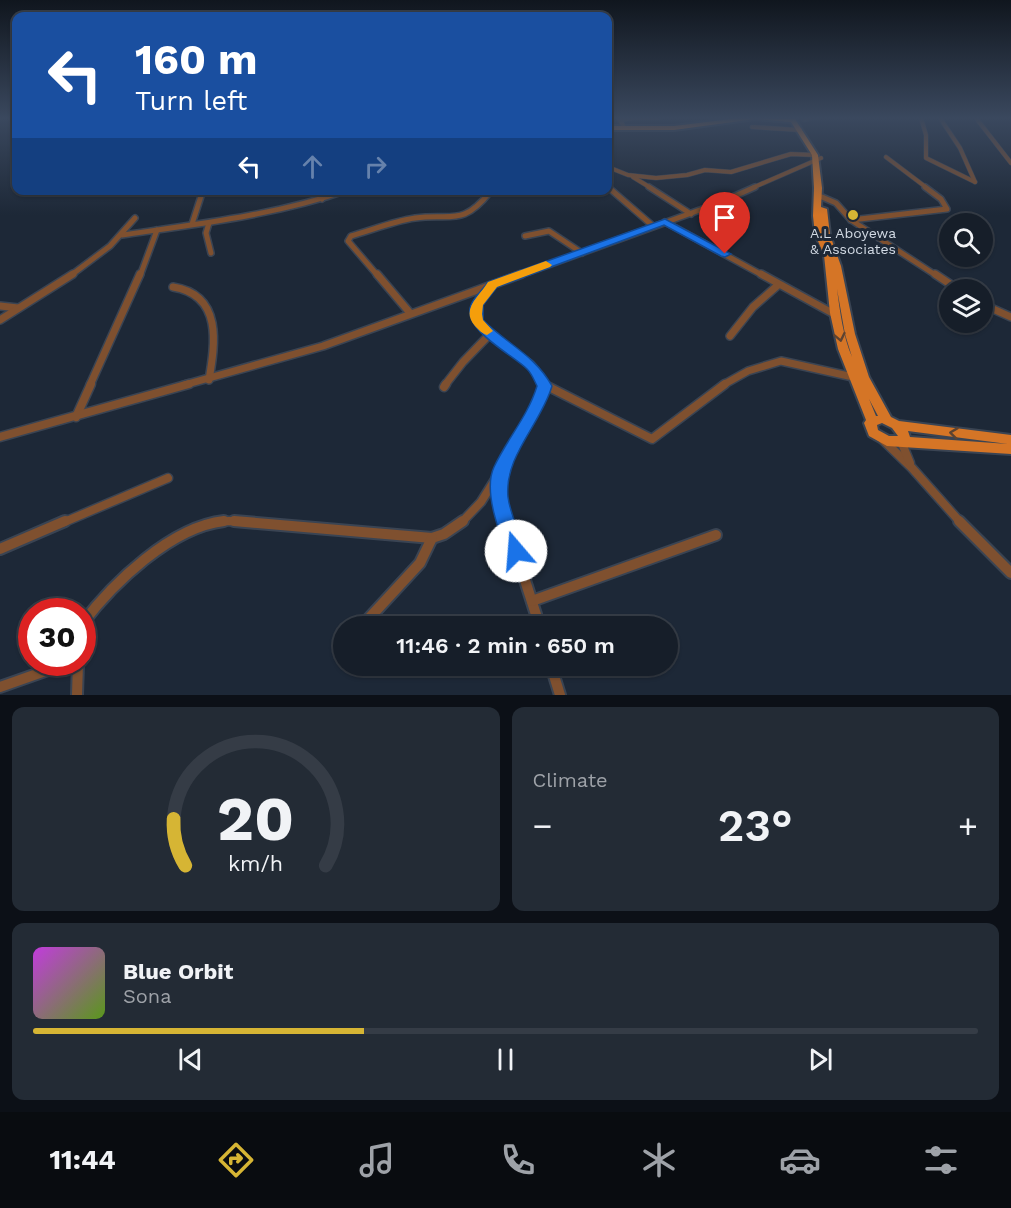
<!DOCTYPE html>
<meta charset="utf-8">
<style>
body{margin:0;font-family:"Work Sans",sans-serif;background:#232b35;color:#f1f3f6;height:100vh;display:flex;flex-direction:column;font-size:22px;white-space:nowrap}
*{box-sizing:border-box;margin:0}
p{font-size:20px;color:#9ea2a8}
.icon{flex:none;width:33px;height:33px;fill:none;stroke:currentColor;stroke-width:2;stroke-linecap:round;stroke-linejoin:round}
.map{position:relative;height:695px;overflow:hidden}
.side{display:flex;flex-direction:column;gap:12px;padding:12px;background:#0c1017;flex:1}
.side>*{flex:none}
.hud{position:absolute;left:12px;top:12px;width:600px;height:183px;border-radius:12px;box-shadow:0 2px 4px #0004,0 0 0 2px #353c46;background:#1a4fa0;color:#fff;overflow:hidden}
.buttons{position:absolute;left:939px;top:213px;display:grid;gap:12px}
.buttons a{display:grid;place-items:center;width:54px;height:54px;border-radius:50%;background:#161e29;box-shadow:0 2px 4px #0004,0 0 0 2px #353c46;font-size:30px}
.speed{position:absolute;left:18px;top:598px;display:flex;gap:12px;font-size:30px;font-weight:700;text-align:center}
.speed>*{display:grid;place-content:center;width:78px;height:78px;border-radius:50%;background:#161e29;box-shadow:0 2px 4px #0004,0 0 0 2px #353c46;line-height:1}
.speed .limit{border:9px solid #d22;background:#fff;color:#111}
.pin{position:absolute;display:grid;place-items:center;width:51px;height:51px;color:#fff;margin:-62px -26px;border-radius:50% 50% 50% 0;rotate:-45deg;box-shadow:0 0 6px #0007}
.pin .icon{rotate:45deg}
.me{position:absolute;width:66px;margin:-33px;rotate:342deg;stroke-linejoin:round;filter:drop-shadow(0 0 4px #0008)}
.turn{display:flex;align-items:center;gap:21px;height:126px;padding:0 24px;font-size:27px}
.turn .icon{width:78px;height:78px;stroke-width:2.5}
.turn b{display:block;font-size:42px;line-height:51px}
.lanes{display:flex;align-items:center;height:57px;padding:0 24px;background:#0003;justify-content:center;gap:30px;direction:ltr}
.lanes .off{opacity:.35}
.big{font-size:45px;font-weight:600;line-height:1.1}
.side .widget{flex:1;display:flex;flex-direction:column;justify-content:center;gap:9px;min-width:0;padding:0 21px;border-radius:12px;background:#232b35}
.side .dial{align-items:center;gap:0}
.dial svg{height:156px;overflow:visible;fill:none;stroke:#353c46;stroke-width:7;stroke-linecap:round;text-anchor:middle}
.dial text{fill:#f1f3f6;stroke:none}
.song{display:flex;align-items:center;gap:18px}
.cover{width:72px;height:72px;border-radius:9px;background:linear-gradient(135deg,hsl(290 70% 55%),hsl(90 70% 35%))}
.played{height:6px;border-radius:3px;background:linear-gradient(90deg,#d6b534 35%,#353c46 35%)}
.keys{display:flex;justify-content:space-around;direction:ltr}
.heat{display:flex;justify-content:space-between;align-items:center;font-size:33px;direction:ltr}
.side .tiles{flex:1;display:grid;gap:12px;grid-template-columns:1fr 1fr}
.widget:last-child{grid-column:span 2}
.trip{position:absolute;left:333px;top:616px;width:345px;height:60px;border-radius:30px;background:#161e29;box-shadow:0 2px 4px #0004,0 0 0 2px #353c46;font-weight:600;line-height:60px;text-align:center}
.tab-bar{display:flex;height:96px;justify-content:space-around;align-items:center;background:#090c10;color:#9ea2a8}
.tab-bar .icon{width:42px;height:42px}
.tab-bar .active{color:#d6b534}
.tab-bar b{font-size:27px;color:#f1f3f6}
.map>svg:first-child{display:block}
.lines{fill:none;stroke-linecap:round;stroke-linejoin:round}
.minor-far4-casing{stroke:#3a4453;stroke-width:5}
.minor-far3-casing{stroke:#3a4453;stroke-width:8}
.minor-far2-casing{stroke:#3a4453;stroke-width:10}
.minor-far1-casing{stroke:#3a4453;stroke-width:11}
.minor-casing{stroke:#3a4453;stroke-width:14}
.tertiary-casing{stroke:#3a4453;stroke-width:3}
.primary-casing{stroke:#3a4453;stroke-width:4}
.minor-far4{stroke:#7f502f;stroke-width:4}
.minor-far3{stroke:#7f502f;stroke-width:5}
.minor-far2{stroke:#7f502f;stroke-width:7}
.minor-far1{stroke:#7f502f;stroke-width:8}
.minor{stroke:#7f502f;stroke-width:10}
.tertiary{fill:#7f502f;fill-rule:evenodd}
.primary{fill:#d57526;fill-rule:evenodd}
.oneway{stroke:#5d4331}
.route{fill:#1a73e8;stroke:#114b97;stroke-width:1.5}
.slow{fill:#f59e0b}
.poi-dot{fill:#d6b534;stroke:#1d2837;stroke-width:2}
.labels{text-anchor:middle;stroke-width:6;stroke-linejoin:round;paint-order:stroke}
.far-poi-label{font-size:14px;fill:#d2dae4;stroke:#1d2837}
</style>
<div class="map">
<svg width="1011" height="695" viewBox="0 0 1011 695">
<rect width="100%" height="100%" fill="#1d2837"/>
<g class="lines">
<g class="minor-far4-casing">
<g id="minor-far4">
<path d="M637,118H658"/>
<path d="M921,118L926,135V158L975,182"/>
<path d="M940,118L960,148L975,182"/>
<path d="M976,118L1011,163"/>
<path d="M624,127L620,120L634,118"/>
<path d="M752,127L800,130"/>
<path d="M886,157L927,188"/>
<path d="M608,167L628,175L656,178L687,175L705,170L731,172L791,154L815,155"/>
<path d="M633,177L651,188"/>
<path d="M608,187L610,188"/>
<path d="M752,188L821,158"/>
</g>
</g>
<g class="minor-far3-casing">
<g id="minor-far3">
<path d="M608,187L653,226"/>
<path d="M649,187L691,214"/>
<path d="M313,190L322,199"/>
<path d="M457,190L509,193L537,190"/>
<path d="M146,193L165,190"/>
<path d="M822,197L836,203L851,220L937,276"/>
<path d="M851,220L947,209L941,199L925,187"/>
<path d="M665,222L764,276"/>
<path d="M209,223L206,233L211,253"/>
<path d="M192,224L203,190"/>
<path d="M122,235C198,224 276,215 348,190"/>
<path d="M525,236L549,231L582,253"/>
<path d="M70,276L110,246L135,218"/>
<path d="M140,276L157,230"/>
<path d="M378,276L348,241L351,236C372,230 394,221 415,218C452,213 462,227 490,192"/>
<path d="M518,276L719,203L755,187"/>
</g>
</g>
<g class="minor-far2-casing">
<g id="minor-far2">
<path d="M377,274L410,313"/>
<path d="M761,274L836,315"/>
<path d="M935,274L959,290"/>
<path d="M492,285L476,308C473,332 516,351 531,365C537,371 540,379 545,385"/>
<path d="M173,287C223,295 215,344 209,380"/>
<path d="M982,304L1011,317"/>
<path d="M0,306L18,308"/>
<path d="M0,320L73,274"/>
<path d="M730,336L753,307L778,285"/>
<path d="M90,385L140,274"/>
<path d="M184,385L323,346L522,274"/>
<path d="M445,385L463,362L490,334"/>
<path d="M723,385L748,371L781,361L853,377"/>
</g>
</g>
<g class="minor-far1-casing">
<g id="minor-far1">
<path d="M545,385L652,439L725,384"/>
<path d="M444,387L446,384"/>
<path d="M76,417L91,384"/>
<path d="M0,437L189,384"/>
<path d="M883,440L912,468L961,523"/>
<path d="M901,441L910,463"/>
<path d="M62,523L168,478"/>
<path d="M212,523L229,521L252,523"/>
<path d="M461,523L481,502L501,470"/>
<path d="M507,523C490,471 508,457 533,414C538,405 544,394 544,384"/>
</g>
</g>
<g class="minor-casing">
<g id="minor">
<path d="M234,521L432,538L444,534L463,521"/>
<path d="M506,521L540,627"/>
<path d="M959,521L1011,573"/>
<path d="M0,549L65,521"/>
<path d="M532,601L716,535"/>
<path d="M82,624C113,583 171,527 224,521"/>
<path d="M361,627L420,563L432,538"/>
<path d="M551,666L560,695"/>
<path d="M0,687L68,663"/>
<path d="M77,695L78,663"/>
</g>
</g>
<g class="tertiary-casing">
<path id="tertiary" d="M817,118L804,121L802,120L806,118Z"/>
</g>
<g class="primary-casing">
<path id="primary" d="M739,118L795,119L818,155L822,188L821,207L827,209L830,235L841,266L855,334L869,377L891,417L899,421L1011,435V454L887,446L869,436L864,423L866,420L838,349L830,313L824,255L815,234L813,216L814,188L812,155L791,122L755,119L674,130H608V126H674ZM837,289L845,334L852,357C843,336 840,312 837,289ZM869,399L878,416H876ZM882,423L892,428L898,436H889L878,430L877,425ZM908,431L1008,444L910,437Z"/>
</g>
<use href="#minor-far4" class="minor-far4"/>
<use href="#minor-far3" class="minor-far3"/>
<use href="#minor-far2" class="minor-far2"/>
<use href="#minor-far1" class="minor-far1"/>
<use href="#minor" class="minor"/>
<use href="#tertiary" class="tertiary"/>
<use href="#primary" class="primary"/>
</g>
<defs><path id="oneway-chevron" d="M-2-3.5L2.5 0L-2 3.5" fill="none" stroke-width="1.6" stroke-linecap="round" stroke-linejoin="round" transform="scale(1.5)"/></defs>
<g class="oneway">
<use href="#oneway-chevron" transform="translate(840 337) rotate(78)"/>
<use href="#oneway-chevron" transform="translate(954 433) rotate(-173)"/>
</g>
<linearGradient id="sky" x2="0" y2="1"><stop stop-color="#10161e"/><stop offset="0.55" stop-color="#3a485e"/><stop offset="1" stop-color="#3a485e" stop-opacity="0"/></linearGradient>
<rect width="1011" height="215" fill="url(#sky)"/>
<path class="route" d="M665,219L731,254L725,257L721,256L664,225L497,287L483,305V320C507,344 535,355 552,386C541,424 504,456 508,497C510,514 520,534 526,551L523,557L516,559L510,557C499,535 483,490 494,467C507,439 528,416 537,386C534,380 532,374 527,369C513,355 461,329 471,305C474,297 483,290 488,282Z"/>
<path class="slow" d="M546,261L552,265L550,267L497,287L483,305L482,314L483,320L493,331L487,335C481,333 479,330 475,326C460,309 480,296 488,282Z"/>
<circle class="poi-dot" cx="853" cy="215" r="6"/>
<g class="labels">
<g class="far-poi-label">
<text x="853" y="238">A.L Aboyewa<tspan x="853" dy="16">&amp; Associates</tspan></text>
</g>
</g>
</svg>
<div class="buttons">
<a><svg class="icon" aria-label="search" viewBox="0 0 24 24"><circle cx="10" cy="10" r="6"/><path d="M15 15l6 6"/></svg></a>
<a><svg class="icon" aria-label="layers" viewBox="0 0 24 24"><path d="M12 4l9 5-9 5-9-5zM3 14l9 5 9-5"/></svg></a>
</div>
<div class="speed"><div class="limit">30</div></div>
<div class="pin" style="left:725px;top:254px;background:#d93025"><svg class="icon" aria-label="arrive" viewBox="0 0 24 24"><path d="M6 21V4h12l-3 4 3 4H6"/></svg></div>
<svg class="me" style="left:516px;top:551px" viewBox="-20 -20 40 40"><circle r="19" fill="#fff"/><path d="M0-13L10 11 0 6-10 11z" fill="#1a73e8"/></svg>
<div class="trip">11:46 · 2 min · 650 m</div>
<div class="hud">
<div class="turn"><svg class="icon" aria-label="left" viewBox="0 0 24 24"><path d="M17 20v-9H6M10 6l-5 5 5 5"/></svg><div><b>160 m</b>Turn left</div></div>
<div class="lanes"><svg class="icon" aria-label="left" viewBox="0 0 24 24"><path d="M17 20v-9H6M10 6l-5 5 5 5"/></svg><svg class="icon off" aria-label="ahead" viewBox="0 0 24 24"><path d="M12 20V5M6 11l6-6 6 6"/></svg><svg class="icon off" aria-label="right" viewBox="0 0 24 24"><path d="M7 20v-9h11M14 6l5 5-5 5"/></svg></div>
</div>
</div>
<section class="side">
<div class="tiles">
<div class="widget dial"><svg viewBox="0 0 100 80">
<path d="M14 69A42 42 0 1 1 86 69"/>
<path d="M14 69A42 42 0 0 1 8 45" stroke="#d6b534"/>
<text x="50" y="56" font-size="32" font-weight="700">20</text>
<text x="50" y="72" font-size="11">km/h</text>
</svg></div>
<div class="widget"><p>Climate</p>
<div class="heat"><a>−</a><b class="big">23°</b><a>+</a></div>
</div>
<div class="widget">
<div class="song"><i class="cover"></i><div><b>Blue Orbit</b><p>Sona</p></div></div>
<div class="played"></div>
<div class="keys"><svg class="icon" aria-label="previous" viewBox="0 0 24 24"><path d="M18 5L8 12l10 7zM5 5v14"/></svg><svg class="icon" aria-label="pause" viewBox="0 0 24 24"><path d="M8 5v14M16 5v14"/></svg><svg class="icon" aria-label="next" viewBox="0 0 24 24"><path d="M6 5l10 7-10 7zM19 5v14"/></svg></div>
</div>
</div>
</section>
<nav class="tab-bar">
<b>11:44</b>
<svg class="icon active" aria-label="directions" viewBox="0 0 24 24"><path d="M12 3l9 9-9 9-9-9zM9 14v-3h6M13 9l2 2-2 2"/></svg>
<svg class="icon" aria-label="music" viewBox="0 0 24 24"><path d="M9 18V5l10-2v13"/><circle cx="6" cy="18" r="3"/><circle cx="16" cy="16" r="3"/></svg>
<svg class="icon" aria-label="phone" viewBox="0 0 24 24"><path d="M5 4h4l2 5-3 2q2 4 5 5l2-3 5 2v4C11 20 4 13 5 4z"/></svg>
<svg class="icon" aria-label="climate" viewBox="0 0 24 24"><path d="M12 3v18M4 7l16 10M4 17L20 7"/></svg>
<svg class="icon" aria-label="car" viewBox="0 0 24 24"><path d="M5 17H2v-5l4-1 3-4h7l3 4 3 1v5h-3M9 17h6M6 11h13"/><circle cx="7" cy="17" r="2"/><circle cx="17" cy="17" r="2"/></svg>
<svg class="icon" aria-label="filters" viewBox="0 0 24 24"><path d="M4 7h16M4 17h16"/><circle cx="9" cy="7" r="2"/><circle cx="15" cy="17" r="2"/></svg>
</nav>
